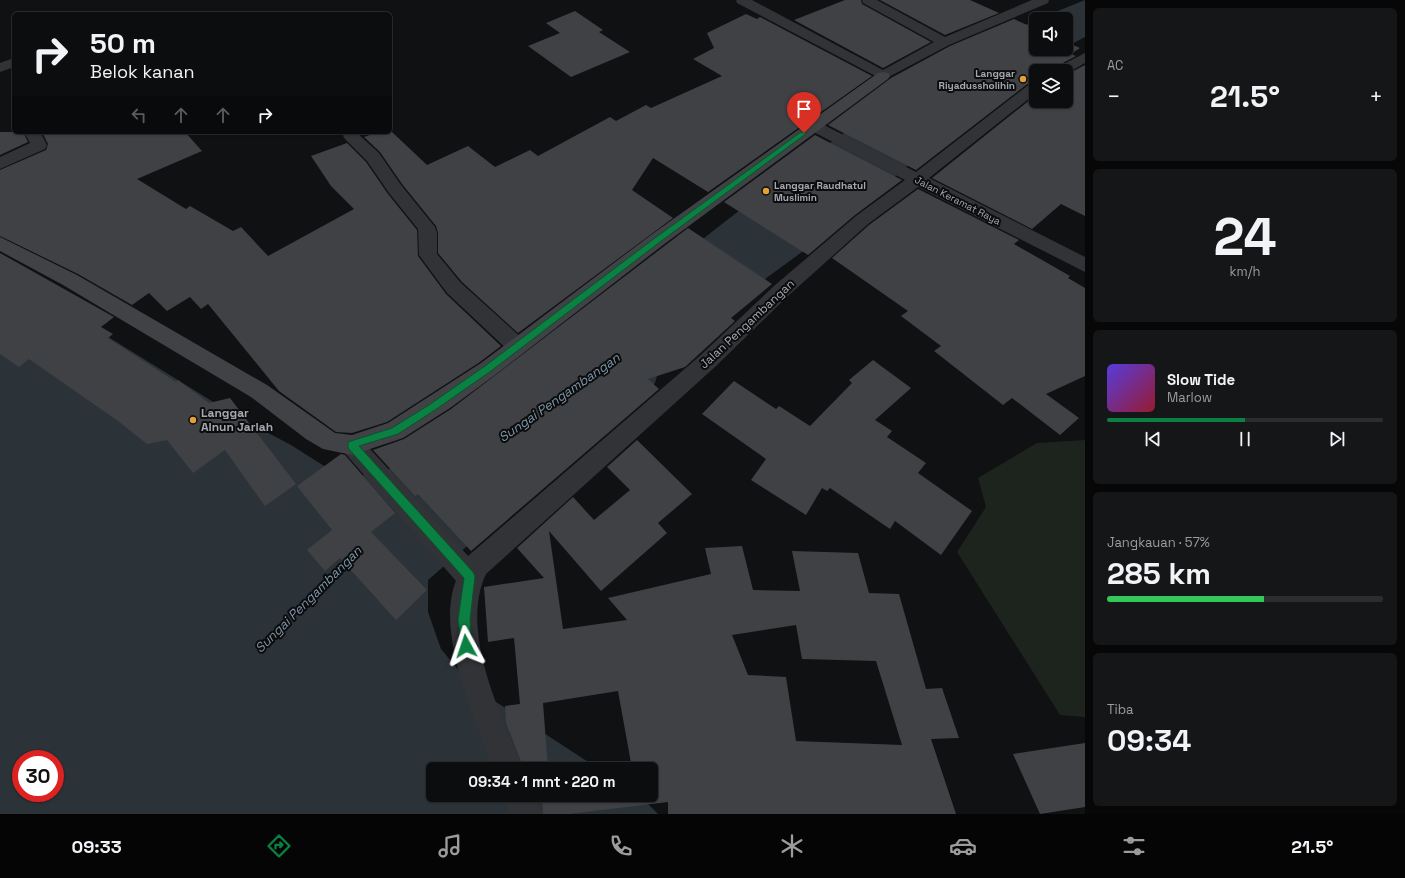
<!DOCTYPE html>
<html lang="id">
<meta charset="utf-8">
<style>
body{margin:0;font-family:"Space Grotesk",sans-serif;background:#151617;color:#f1f3f6;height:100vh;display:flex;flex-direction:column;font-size:15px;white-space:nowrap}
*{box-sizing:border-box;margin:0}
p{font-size:13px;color:#9a9c9e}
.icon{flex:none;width:22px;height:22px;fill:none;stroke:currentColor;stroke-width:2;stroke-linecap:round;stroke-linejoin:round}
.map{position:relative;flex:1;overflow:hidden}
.details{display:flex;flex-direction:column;gap:8px;padding:8px;background:#070708;width:320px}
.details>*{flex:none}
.hud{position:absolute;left:12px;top:12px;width:380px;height:122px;border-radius:6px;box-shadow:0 1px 3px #0004,0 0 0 1px #2c2d2e;background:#0c0d0e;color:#f1f3f6;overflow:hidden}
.tools{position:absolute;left:1029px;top:12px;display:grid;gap:8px}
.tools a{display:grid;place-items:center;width:44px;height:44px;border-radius:6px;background:#0c0d0e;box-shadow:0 1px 3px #0004,0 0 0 1px #2c2d2e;font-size:20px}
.speed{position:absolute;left:12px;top:750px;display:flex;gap:8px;font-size:20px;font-weight:700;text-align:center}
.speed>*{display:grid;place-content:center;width:52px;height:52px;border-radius:50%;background:#0c0d0e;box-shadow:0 1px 3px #0004,0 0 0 1px #2c2d2e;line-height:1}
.speed .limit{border:6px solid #d22;background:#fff;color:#111}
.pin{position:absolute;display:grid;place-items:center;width:34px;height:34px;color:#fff;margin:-41px -17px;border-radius:50% 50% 50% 0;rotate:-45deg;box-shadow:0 0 4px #0007}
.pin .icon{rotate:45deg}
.me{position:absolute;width:44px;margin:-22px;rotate:355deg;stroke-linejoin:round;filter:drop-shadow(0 0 3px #0008)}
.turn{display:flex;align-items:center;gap:14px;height:84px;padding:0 12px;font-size:18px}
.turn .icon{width:52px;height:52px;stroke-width:2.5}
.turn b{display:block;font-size:28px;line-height:34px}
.lanes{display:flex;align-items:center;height:38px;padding:0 12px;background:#0003;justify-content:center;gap:20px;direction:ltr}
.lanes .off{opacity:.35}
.big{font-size:30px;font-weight:700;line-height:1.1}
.details .card{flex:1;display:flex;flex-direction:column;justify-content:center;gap:6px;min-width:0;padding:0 14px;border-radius:6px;background:#151617}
.details .dial{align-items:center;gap:0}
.dial b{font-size:52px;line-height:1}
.song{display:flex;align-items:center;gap:12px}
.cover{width:48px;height:48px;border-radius:6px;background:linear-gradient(135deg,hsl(250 70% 55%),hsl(350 70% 35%))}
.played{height:4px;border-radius:2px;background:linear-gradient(90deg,#0b8043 50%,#2c2d2e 50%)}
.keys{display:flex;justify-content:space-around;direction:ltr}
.heat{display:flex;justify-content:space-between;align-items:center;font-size:22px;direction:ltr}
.charge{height:6px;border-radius:3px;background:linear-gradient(90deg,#34c759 57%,#2c2d2e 0)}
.trip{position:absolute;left:426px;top:762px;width:232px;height:40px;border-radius:6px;background:#0c0d0e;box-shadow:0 1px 3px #0004,0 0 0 1px #2c2d2e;font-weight:700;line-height:40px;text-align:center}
.dock{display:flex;height:64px;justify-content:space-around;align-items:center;background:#050506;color:#9a9c9e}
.dock .icon{width:28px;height:28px}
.dock .selected{color:#0b8043}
.dock b{font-size:18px;color:#f1f3f6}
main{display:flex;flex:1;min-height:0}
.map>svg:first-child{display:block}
.green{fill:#1d241e}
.water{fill:#2b3339;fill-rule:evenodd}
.building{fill:#404145;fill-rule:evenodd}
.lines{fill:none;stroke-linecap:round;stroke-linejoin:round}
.street{fill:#323336;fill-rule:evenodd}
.secondary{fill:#404246;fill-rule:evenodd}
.route{fill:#0b8043;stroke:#07532c}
.poi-dot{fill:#e2a138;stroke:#0c0c0d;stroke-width:1.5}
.labels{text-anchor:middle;stroke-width:4;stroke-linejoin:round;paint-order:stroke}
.far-poi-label{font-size:10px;font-weight:bold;fill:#a3a8b1;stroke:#0c0c0d;text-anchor:end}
.far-street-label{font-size:10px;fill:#a3a8b1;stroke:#0c0c0d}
.street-label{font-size:12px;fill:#a3a8b1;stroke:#0c0c0d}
.poi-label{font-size:12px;font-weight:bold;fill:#a3a8b1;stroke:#0c0c0d;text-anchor:start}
.water-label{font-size:13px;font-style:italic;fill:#7c97ab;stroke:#0c0c0d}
</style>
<main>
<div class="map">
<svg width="1085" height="814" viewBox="0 0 1085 814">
<rect width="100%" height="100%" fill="#101112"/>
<path class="green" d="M1085,440V717L1060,715L957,552L986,507L978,478L1037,443Z"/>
<g class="water">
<path d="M1085,0V37L1066,47V19H1038Z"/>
<path d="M1036,20V49L912,162L840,224L697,329L661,362L655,383L428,580V612L441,649L473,687L599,769H433V795H639L658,814H0V270L236,416L291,445L343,478L383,473L507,392L777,181L938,66ZM21,759H55V793H21Z"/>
</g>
<g class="building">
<path d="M845,0H861L862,4L931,42L883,68L794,20Z"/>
<path d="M880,0H970L999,13L945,35Z"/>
<path d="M575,11L603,30L599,32L630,52L571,77L528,46L560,33L546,23Z"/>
<path d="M746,14L757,19L760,17L872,76L708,192L653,158L632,190L673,218L518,333L462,282L438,253V233L436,226L402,184L380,152L364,137L378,132H392L427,165L468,146L495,167L530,150L538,156L610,117L616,121L646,105L651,108L722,76L693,59L714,48L707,33Z"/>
<path d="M1014,19L1036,29V49H1066V42L1080,48L1071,54L1076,56L1055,67L1053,71H1036V81L1030,82L916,170L828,125L891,78L950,46Z"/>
<path d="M1085,65V216L1061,204L1032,229L932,178L1036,95V101H1066V75Z"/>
<path d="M0,132H23L28,142L0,155Z"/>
<path d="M42,132H185L202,151L137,179L186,209L190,206L233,231L241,227L268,256L354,209L331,186L311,156L347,143L366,162L388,194L417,230L418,256L446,294L501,346L480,362L387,422L352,433L336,432L279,391L208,304L201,309L190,297L167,311L149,293L132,305L78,274L0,236V170L46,150L48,144Z"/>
<path d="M815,135L902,180L855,215L808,255L724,202Z"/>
<path d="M918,189L1019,240L1014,244L1070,276L1068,278L1085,288V376L1046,394L1079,418L1060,435L1012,398L1003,405L934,351L941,346L901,316L908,311L832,258L869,225Z"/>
<path d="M688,228L772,284L731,318L735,321L685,367L648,379L659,389L471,551L418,494L415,496L373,450L404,439L451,409Z"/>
<path d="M0,253L114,317L101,327L113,334L108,338L176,382L178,380L209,403L230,398L296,484L265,506L225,450L193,473L167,440L147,444L118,421L29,359L19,367L0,354Z"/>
<path d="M873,360L911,388L875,420L892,431L887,437L926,463L918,473L972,511L941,555L895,521L890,529L830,488L827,491L822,488L806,515L751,480L766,459L702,414L734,381L776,409L779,406L810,426L852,383L849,380Z"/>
<path d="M637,440L692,494L658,523L667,533L601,591L549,531L563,629L627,620L608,598L711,574L705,548L742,546L753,590L800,591L792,551L858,553L869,593L899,594L926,689L942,688L959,738L931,739L956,814H668V802L569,814H543L542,795H651V769H576L631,763L618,691L543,703L548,769H524L506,723L505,706L520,704L514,638L488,642L484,587L544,578L517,548L573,497L594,520L630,490L607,467ZM796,625L802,659L876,661L902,745L796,741L786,677L748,675L732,635Z"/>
<path d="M341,454L345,455L395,513L371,532L427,590L396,620L340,558L325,571L307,550L332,530L297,486Z"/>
<path d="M1085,743V807L1040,814L1013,754Z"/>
</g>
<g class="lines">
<g class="street">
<path d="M736,0H752L883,70L934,42L863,3L862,0H877L945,37L1032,0H1049L1048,3L949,45L883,80L737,3Z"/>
<path d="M1085,53V63L1066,74V71H1054L1056,68Z"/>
<path d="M14,58V67L0,72V63Z"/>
<path d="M1036,82V93L929,178L1085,257V272L918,187L868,224L788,296L716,366L486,574C459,632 501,714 523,769H493C475,720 435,632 456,581L344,452L341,445L344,438L352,435L360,438L468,556L702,354L774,286L856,216L905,180L808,129L806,126L808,123H820L916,172L1031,83Z"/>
<path d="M24,132H40L47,145L45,149L0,169V157L30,143Z"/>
<path d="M345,133H357L379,153L401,185L435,227L437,233V254L461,283L524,340L527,346L524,352L517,354L510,352L447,293L419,255L418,229L389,193L367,161L345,139L343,136Z"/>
<path d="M502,795H533L542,814H510Z"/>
</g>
<path class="secondary" d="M883,72L888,73L890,76L888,79L663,245L495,375L450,408L403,438L352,455L323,449L306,439L251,397L63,285L0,251V237L77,275L267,385L335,433L352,435L388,423L481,363L651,235L878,73Z"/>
</g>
<path class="route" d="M801,132L807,133L660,242L491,371L435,410L398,434L359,446L473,572L475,576L470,620L472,646L470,650L466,651L462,650L458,620L464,578L348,448V442L392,428L429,405L485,366L655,238Z"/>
<g class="poi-dot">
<circle cx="1023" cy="79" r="4"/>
<circle cx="766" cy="191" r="4"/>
<circle cx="193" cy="420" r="4"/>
</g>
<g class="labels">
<g class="far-poi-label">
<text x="1015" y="77">Langgar<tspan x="1015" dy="12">Riyadussholihin</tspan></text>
<text x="774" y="189" text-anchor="start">Langgar Raudhatul<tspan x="774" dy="12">Muslimin</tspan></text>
</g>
<g class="far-street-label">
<text transform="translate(958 200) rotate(27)" y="4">Jalan Keramat Raya</text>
</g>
<g class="street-label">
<text transform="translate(747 324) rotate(-43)" y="4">Jalan Pengambangan</text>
</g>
<g class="poi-label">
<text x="201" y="417">Langgar<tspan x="201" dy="14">Ainun Jariah</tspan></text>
</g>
<g class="water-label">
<text transform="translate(559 397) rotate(-35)" y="5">Sungai Pengambangan</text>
<text transform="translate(308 599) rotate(-45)" y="5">Sungai Pengambangan</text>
</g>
</g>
</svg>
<div class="tools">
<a><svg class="icon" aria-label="sound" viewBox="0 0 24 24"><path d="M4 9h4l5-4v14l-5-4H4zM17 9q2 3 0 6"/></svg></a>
<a><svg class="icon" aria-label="layers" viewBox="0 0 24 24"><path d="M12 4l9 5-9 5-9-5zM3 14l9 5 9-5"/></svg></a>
</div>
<div class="speed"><div class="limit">30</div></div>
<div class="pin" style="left:804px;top:133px;background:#d93025"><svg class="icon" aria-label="arrive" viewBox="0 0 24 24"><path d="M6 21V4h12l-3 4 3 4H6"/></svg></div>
<svg class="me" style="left:466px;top:646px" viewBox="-20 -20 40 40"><path d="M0-17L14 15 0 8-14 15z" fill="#0b8043" stroke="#fff" stroke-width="4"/></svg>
<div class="trip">09:34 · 1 mnt · 220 m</div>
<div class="hud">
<div class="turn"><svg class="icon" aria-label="right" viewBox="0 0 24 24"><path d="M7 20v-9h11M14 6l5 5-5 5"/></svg><div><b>50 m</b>Belok kanan</div></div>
<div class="lanes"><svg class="icon off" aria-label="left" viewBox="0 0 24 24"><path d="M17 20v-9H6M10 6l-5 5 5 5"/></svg><svg class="icon off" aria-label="ahead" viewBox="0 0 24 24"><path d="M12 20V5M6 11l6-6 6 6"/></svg><svg class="icon off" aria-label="ahead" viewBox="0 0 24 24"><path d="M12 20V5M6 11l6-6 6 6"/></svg><svg class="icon" aria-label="right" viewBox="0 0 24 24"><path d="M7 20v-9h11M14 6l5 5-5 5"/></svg></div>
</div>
</div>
<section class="details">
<div class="card"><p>AC</p>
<div class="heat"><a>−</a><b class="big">21.5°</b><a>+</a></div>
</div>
<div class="card dial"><b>24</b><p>km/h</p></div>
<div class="card">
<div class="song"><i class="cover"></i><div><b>Slow Tide</b><p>Marlow</p></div></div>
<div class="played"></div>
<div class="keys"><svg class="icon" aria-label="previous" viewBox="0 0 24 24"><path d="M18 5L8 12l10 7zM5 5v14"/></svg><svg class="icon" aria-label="pause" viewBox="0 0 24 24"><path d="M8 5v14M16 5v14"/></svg><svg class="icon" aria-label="next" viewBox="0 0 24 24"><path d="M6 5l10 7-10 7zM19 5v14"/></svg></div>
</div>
<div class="card"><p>Jangkauan · 57%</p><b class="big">285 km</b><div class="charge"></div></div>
<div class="card"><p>Tiba</p><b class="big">09:34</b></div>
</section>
</main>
<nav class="dock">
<b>09:33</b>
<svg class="icon selected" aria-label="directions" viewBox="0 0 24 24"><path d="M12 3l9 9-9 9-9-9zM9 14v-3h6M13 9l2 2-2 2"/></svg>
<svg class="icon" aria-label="music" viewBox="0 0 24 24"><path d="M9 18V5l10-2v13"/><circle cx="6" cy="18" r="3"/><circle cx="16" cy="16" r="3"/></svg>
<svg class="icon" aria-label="phone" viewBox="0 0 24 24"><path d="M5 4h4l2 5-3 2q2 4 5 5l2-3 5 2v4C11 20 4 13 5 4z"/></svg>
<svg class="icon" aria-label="climate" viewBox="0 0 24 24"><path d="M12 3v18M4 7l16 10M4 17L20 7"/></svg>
<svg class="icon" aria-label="car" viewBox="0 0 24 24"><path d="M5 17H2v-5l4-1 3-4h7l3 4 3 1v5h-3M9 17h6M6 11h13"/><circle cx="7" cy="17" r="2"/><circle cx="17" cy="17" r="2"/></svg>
<svg class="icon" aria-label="filters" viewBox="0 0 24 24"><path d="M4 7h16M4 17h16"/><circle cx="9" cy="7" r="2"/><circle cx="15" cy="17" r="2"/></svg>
<b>21.5°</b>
</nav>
